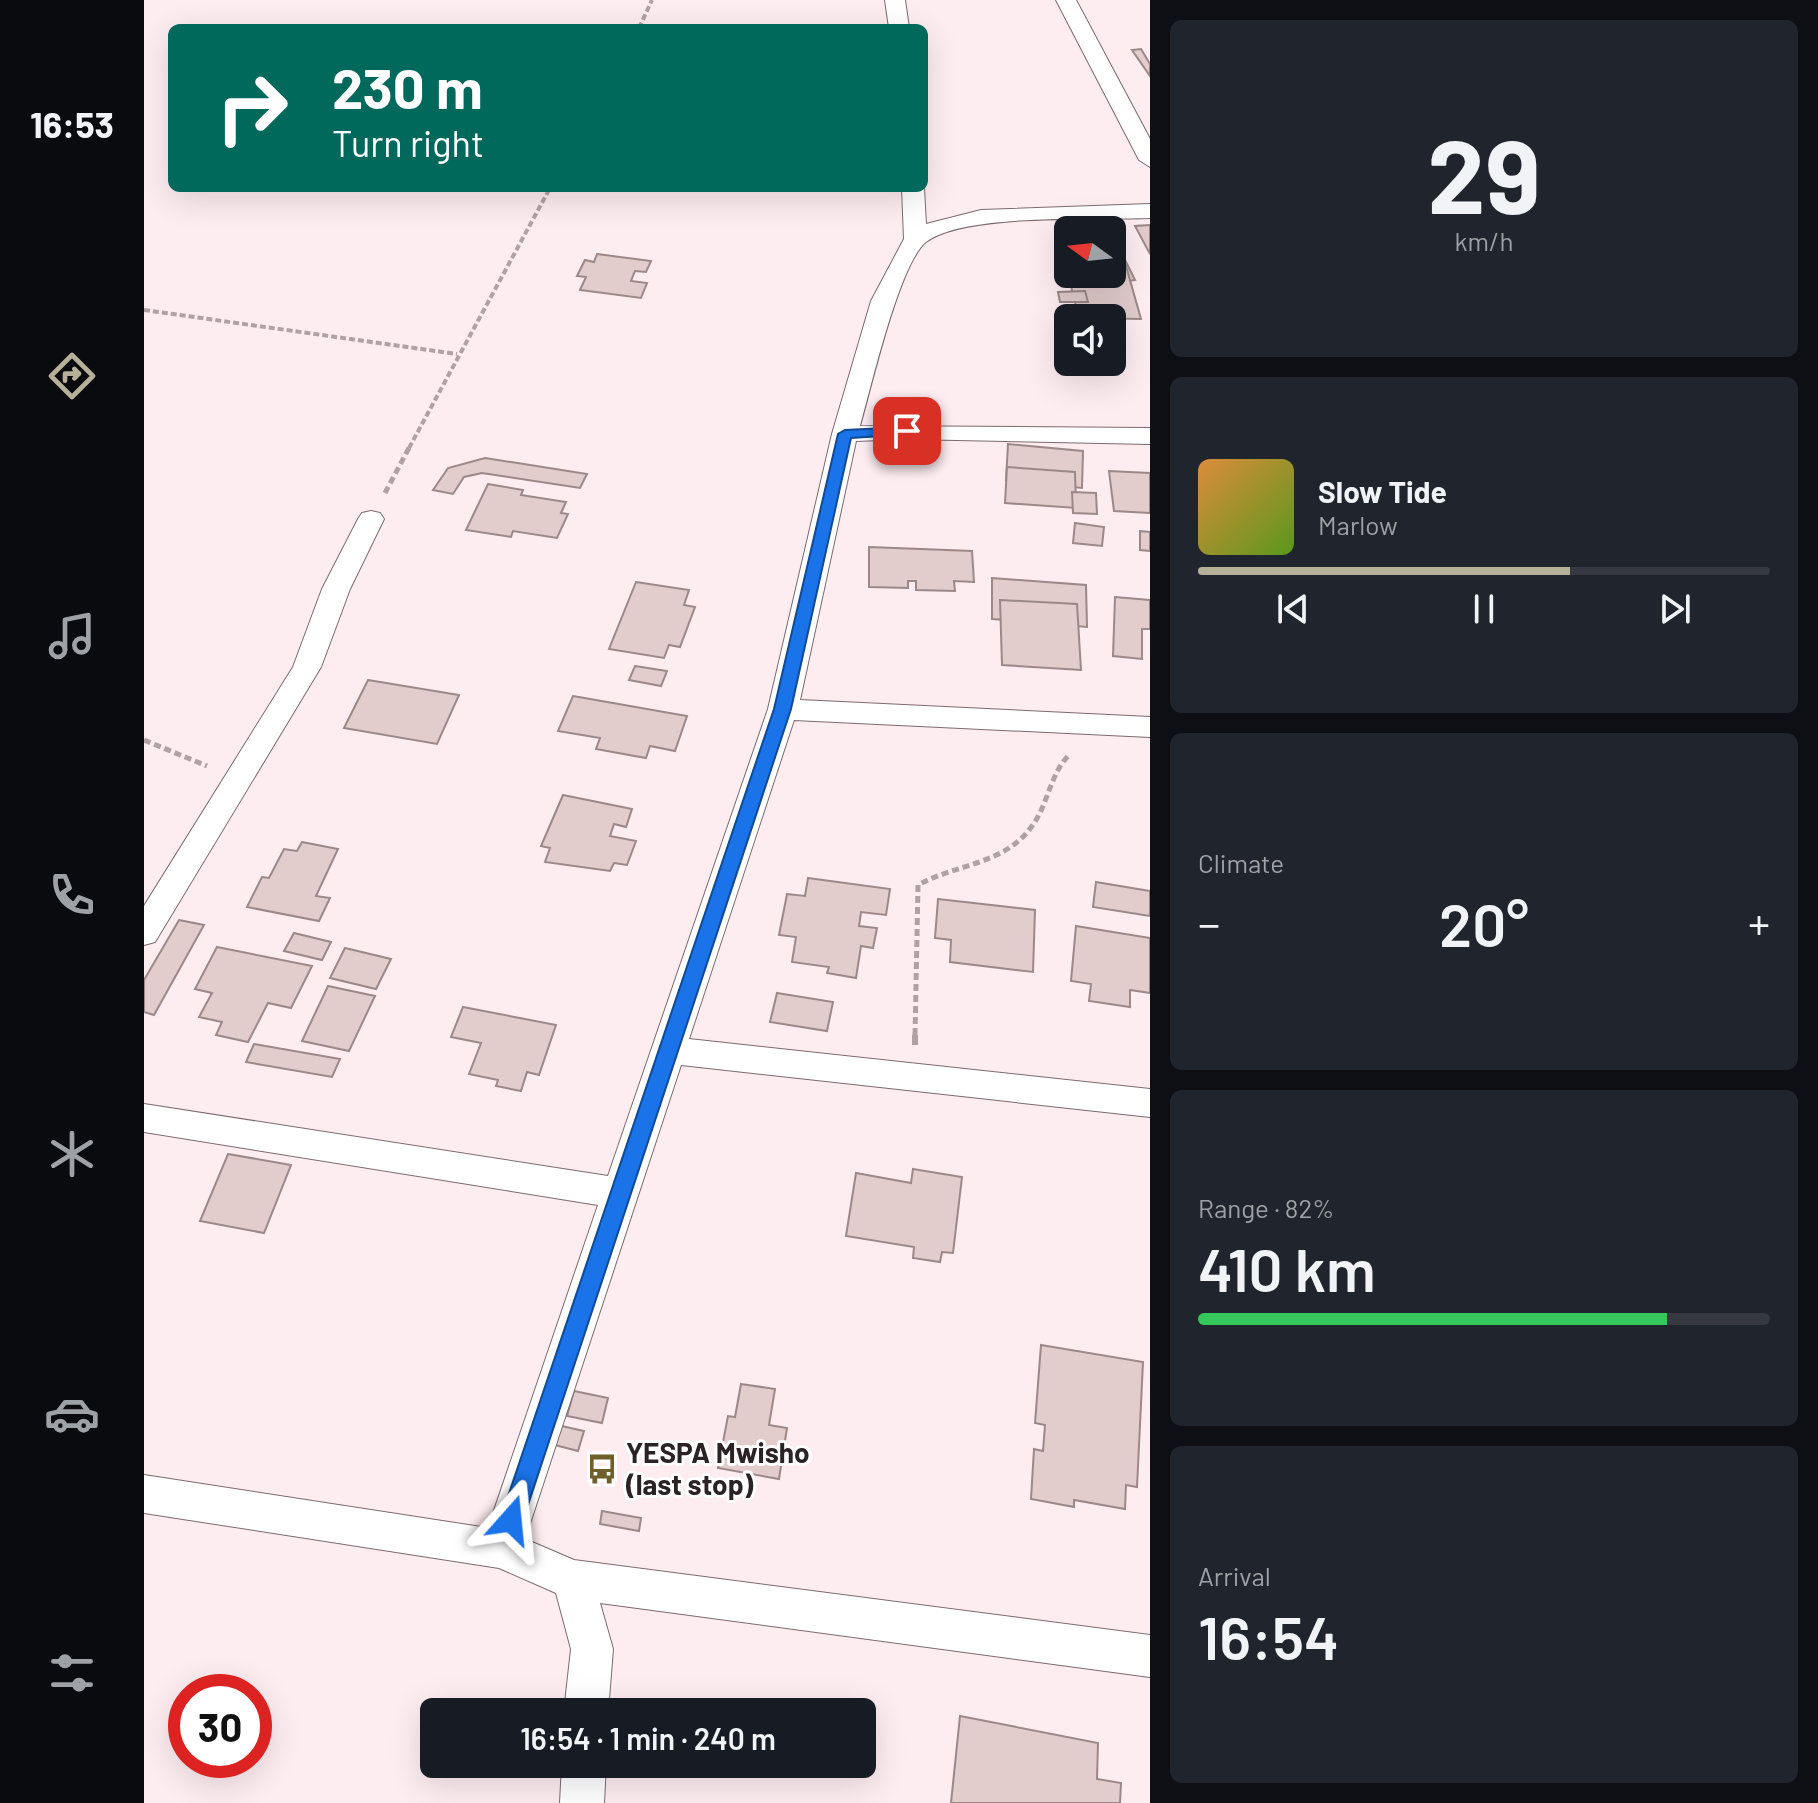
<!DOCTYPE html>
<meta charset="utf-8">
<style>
body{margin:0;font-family:Barlow,sans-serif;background:#20242c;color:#f1f3f6;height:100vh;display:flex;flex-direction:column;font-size:30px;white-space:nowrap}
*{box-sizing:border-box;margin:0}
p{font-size:26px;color:#9ea1a6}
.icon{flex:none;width:44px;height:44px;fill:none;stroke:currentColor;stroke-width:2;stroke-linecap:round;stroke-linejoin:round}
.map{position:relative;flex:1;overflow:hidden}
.panel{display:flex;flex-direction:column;gap:20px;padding:20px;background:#0d0f14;width:668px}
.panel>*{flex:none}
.top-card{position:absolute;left:24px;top:24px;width:760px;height:168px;border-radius:12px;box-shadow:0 8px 32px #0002;background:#00695c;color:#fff;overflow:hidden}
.needle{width:52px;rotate:285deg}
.buttons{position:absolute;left:910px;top:216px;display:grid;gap:16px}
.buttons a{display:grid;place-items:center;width:72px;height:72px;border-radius:12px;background:#171b24;box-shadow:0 8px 32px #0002;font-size:40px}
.speed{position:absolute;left:24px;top:1674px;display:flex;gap:16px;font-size:40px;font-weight:700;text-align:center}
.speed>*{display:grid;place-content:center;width:104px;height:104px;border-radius:50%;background:#171b24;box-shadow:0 8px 32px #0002;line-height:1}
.speed .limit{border:12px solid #d22;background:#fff;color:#111}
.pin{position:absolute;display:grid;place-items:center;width:68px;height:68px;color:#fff;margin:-34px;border-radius:16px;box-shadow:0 4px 12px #0006}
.me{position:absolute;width:88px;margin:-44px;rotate:18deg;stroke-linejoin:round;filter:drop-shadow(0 0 6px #0008)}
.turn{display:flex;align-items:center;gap:28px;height:168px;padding:0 32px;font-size:36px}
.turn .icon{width:104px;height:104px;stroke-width:2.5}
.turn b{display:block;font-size:56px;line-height:68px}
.big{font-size:60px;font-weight:600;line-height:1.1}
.panel .widget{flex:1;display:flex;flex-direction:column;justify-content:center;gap:12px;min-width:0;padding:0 28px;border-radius:12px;background:#20242c}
.panel .dial{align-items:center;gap:0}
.dial b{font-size:104px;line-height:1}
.song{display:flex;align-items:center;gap:24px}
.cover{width:96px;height:96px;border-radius:12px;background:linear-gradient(135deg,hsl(30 70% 55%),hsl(90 70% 35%))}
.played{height:8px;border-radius:4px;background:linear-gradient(90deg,#b6b09b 65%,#363941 65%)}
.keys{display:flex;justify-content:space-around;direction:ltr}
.heat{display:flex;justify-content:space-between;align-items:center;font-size:44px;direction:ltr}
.charge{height:12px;border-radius:6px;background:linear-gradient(90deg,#34c759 82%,#363941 0)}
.trip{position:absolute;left:276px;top:1698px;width:456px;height:80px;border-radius:12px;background:#171b24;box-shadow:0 8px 32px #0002;font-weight:600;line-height:80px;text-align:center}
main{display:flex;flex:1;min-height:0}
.tabs{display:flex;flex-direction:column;width:144px;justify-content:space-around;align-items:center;background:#090b0e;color:#9ea1a6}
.tabs .icon{width:56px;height:56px}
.tabs .active{color:#b6b09b}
.tabs b{font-size:36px;color:#f1f3f6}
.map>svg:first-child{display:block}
.building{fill:#e2cccc;stroke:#9c8888;stroke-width:2}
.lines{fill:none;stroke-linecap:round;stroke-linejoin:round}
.street-casing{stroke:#7d6a6f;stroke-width:2}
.path-far2{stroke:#afa1a5;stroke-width:4;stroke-dasharray:6 3;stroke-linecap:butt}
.path-far1{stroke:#afa1a5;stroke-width:5;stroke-dasharray:7 4;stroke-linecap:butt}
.path{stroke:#afa1a5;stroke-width:6;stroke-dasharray:10 5;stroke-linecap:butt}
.street{fill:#fff;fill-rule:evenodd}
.route{fill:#1a73e8;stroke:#114b97;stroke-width:2}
.labels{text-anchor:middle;stroke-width:6;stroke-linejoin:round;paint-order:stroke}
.near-poi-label{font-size:28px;font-weight:bold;fill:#2a2224;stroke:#fff;text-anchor:start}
</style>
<main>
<nav class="tabs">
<b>16:53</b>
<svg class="icon active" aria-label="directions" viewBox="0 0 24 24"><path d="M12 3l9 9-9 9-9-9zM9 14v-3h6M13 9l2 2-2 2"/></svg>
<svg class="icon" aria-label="music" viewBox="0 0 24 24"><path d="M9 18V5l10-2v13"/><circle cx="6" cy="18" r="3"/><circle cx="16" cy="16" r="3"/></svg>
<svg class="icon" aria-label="phone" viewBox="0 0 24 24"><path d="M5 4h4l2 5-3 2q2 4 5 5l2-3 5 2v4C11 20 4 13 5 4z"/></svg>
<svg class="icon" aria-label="climate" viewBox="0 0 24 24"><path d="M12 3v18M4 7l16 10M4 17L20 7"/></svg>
<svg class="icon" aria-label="car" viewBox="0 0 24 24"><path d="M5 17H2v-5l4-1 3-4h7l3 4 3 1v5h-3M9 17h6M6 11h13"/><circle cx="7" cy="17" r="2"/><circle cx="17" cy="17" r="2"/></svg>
<svg class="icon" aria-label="filters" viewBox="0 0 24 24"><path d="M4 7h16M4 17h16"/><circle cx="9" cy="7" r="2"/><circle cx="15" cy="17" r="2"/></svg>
</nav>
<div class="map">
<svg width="1006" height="1803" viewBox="0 0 1006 1803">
<rect width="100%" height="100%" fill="#fdecf0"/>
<g class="building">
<path d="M997,49L1006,64V76L988,50Z"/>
<path d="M1006,225V254L991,226Z"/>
<path d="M453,254L507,261L502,272L491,271L487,281L503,283L497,298L436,290L442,277L433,276L441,260L450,262Z"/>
<path d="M980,258L991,280L976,282L983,294L945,297L934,274H968V259Z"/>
<path d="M968,266H982L997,319L935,318L924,274H968Z"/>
<path d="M941,291L944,302H916L914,292Z"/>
<path d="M864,444L939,451L938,488L862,480Z"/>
<path d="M341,458L443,474L436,488L338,473L320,477L309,494L289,490L304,468Z"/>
<path d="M863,467L931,472L932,508L861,503Z"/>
<path d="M965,471L1006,473V513L970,511Z"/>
<path d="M344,484L379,490L377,495L422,502L417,513L424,514L413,538L369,531L367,537L322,530Z"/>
<path d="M928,492L952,493L953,514L929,513Z"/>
<path d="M931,523L960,527L958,546L929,543Z"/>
<path d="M996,531L1006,532V551L996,550Z"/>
<path d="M725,547L828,551L830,582L810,581L811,591L772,590V581H764V588L725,587Z"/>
<path d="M848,578L942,585L943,627L920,625V637L877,633V621L848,619Z"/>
<path d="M492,582L545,590L540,605L551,607L536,647L525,645L520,658L465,649Z"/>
<path d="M971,597L1006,600V629H998V659L969,656Z"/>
<path d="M856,600L933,604L937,670L858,665Z"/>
<path d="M491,666L523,671L517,686L485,680Z"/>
<path d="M224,680L315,695L293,744L200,728Z"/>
<path d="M429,696L543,716L531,751L506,746L502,758L452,749L456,738L414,731Z"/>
<path d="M419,795L488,809L482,827L470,824L466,836L492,841L483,865L470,863L466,871L401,862L406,848L397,846Z"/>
<path d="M158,842L194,849L172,896L186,898L175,921L103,907L118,877L125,878L140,849L153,851Z"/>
<path d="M664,878L746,889L742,915L717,912L715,926L733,928L729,948L717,946L712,978L683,973L685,967L648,962L652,937L635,935L643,894L661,896Z"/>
<path d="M952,882L1006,891V916L949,907Z"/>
<path d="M794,899L891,910L889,972L806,962L807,940L791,938Z"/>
<path d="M35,920L60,925L10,1015L0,1012V980Z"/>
<path d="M932,926L1006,938V993L986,990V1007L945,1001L947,984L927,981Z"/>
<path d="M150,933L187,942L178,960L140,951Z"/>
<path d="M73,947L168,966L147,1008L124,1003L104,1042L72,1035L78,1022L55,1017L68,993L51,989Z"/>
<path d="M201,948L247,959L232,989L186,978Z"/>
<path d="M184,986L231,996L205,1051L158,1041Z"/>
<path d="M633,993L689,1002L683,1031L626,1022Z"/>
<path d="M319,1007L412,1025L395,1075L383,1072L377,1091L352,1086L354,1080L325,1074L337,1043L307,1037Z"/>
<path d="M110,1044L196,1059L188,1077L102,1062Z"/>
<path d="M84,1154L147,1165L120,1233L56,1221Z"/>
<path d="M769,1169L818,1177L809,1253L798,1252L796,1262L769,1258L770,1247L702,1236L712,1173L767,1183Z"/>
<path d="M897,1345L999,1362L993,1487L982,1485L981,1509L930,1500V1507L887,1499L890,1449L899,1451L901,1425L891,1423Z"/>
<path d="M597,1384L631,1389L625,1425L643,1428L635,1479L574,1468L584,1416L591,1417Z"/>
<path d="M430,1391L464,1398L458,1423L423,1416Z"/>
<path d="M409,1424L440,1431L434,1451L403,1443Z"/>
<path d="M458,1511L497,1518L495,1531L456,1524Z"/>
<path d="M816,1716L954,1743L953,1779L977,1783L976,1803H807Z"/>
</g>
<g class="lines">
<g class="street-casing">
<g id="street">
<path d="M741,0H761L765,28H745Z"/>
<path d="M912,0H932L1006,139V167L995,160Z"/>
<path d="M758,188H780L782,224L837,210L1006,204V218C955,220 819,213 782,242C755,264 727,388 716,426L1006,428V444L763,439L712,441L656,700L1006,717V737L650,720L545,1039L1006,1089V1117L537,1065L381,1539L430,1560L1006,1635V1677L456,1603L469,1649L464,1712H420L427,1649L412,1593L355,1568L0,1513V1475L344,1528L454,1205L0,1132V1104L464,1176L624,709L688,434L727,301L760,239Z"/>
<path d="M227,511L236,513L240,519L206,589L177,667L11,942L0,945V906L149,667L178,589L214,519L218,513Z"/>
<path d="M418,1764H462L460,1803H416Z"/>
</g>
</g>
<g class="path-far2">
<path d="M495,28L508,0"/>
<path d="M0,310L313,354"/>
<path d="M265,448L406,188"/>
</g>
<g class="path-far1">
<path d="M241,493L266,446"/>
<path d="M0,740L63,766"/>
<path d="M771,1035L774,885C812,864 862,864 888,826C904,805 906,774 925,755"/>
</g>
<path class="path" d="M771,1045V1033"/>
<use href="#street" class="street"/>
</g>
<path class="route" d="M763,427L768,428V434L707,438L647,709L379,1520L375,1527L367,1530L359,1527L356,1520L630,709L694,434L701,430Z"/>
<defs>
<g id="bus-bare" transform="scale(2.4)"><path d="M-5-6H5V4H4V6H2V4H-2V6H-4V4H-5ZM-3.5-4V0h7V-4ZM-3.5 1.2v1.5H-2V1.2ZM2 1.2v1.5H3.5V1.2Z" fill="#6f5f2c" stroke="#fff" stroke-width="2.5" paint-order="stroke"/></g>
</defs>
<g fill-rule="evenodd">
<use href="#bus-bare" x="458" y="1469"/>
</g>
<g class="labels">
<g class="near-poi-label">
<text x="482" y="1463">YESPA Mwisho<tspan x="482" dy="32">(last stop)</tspan></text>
</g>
</g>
</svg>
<div class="buttons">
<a><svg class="needle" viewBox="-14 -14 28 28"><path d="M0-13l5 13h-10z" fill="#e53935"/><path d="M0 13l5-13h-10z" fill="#9ea1a6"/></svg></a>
<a><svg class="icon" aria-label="sound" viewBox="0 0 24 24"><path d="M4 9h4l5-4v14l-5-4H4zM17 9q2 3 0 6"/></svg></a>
</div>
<div class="speed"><div class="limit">30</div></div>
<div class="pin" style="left:763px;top:431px;background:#d93025"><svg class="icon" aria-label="arrive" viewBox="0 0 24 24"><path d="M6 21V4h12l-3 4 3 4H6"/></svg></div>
<svg class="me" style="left:367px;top:1520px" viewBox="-20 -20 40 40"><path d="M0-17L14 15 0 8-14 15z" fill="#1a73e8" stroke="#fff" stroke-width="4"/></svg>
<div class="trip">16:54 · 1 min · 240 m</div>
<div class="top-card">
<div class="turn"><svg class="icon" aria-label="right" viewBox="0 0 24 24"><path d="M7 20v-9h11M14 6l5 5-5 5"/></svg><div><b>230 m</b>Turn right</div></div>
</div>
</div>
<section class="panel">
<div class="widget dial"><b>29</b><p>km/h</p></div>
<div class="widget">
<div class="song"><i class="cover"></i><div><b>Slow Tide</b><p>Marlow</p></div></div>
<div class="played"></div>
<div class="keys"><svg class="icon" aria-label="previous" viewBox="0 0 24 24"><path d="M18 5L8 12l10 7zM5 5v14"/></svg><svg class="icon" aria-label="pause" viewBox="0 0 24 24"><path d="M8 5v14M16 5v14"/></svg><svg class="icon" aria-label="next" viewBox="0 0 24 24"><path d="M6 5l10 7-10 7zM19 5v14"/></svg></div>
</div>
<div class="widget"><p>Climate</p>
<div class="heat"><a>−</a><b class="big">20°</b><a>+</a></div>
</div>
<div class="widget"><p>Range · 82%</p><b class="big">410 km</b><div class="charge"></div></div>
<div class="widget"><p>Arrival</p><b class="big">16:54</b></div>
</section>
</main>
